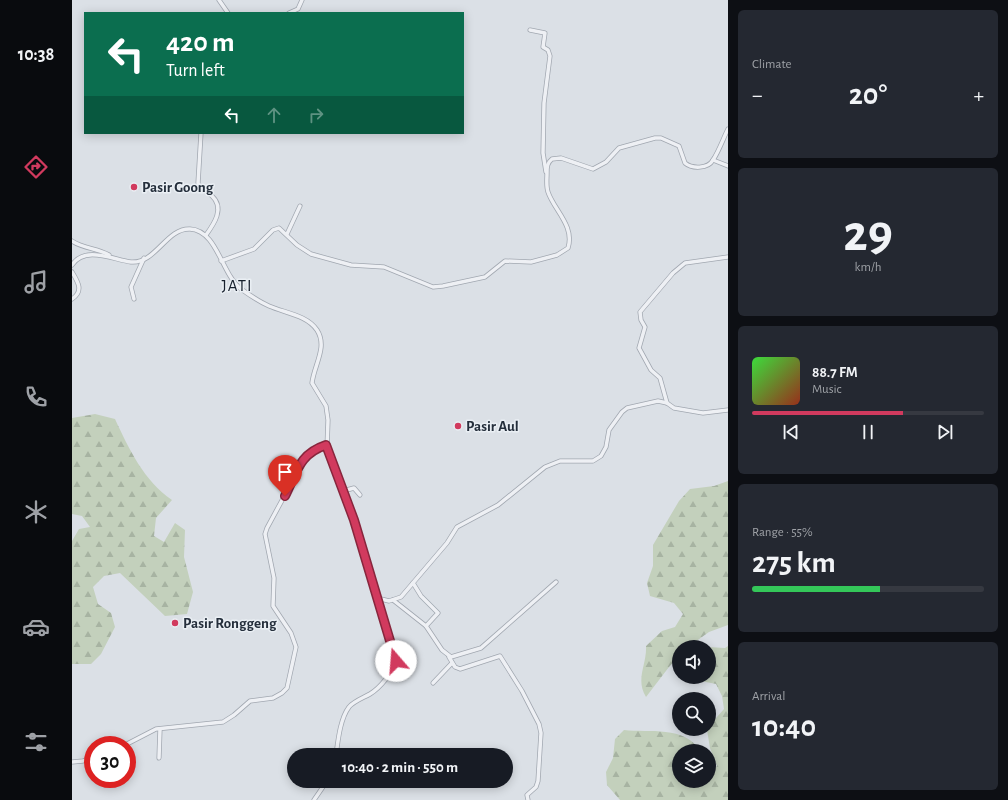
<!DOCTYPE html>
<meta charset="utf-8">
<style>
body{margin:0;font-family:"Alegreya Sans",sans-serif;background:#242831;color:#f1f3f6;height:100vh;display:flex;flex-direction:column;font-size:15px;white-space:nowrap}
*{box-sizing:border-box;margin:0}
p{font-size:13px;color:#9ea1a6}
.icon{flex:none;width:22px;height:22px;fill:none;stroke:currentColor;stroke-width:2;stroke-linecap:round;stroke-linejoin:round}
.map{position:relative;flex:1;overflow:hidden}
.panel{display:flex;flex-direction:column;gap:10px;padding:10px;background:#0d0f14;width:280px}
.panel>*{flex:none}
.guide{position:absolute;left:12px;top:12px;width:380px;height:122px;border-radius:0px;box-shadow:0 2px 10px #0003;background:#0b6e4f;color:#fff;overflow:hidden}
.fabs{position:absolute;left:600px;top:640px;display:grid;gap:8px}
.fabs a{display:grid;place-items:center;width:44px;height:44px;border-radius:50%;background:#171b24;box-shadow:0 2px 10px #0003;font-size:20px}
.speed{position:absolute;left:12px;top:736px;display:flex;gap:8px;font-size:20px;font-weight:700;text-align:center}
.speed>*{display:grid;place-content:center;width:52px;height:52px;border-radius:50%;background:#171b24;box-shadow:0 2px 10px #0003;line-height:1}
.speed .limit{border:6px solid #d22;background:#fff;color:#111}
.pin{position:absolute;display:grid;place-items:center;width:34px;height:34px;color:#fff;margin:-41px -17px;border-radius:50% 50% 50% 0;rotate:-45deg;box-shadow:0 0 4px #0007}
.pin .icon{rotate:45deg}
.me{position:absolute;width:44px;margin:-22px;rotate:342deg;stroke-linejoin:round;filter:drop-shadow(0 0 3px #0008)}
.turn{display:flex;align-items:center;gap:14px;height:84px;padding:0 16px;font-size:18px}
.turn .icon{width:52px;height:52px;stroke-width:2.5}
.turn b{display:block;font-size:28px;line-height:34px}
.lanes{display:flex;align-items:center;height:38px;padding:0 16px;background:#0003;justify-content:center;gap:20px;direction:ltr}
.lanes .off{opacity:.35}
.big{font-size:30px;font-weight:700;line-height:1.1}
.panel .widget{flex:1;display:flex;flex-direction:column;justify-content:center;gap:6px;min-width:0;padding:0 14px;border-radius:6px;background:#242831}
.panel .dial{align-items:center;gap:0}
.dial b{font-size:52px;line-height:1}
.song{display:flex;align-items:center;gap:12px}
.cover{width:48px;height:48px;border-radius:6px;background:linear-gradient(135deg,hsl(120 70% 55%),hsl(10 70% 35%))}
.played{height:4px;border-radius:2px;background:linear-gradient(90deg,#d13a5e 65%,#363941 65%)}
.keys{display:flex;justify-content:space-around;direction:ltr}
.heat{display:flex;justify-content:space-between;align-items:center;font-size:22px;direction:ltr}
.charge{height:6px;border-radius:3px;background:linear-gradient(90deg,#34c759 55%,#363941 0)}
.trip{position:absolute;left:215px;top:748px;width:226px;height:40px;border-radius:20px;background:#171b24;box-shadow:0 2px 10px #0003;font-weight:700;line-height:40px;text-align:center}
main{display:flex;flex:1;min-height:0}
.tabs{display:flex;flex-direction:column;width:72px;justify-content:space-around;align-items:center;background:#090b0e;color:#9ea1a6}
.tabs .icon{width:28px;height:28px}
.tabs .current{color:#d13a5e}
.tabs b{font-size:18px;color:#f1f3f6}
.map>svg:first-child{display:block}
.forest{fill:url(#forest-firs)}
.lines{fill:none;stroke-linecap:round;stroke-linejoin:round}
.street-casing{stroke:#a1a7b0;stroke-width:5}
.street{stroke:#eef0f4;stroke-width:3.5}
.route-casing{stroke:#88263d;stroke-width:10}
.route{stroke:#d13a5e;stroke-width:7}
.poi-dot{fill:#d13a5e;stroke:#eaeff4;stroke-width:1.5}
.labels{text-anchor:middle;stroke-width:3;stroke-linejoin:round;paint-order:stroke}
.poi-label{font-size:15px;font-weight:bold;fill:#252f3c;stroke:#eaeff4;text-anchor:start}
.quarter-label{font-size:17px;letter-spacing:1px;fill:#17202d;stroke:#eaeff4}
</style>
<main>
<nav class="tabs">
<b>10:38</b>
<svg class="icon current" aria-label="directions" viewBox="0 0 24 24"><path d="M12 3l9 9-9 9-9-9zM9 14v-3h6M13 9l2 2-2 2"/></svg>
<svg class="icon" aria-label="music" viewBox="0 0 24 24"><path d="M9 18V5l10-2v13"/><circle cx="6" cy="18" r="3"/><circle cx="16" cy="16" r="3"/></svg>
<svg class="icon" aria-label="phone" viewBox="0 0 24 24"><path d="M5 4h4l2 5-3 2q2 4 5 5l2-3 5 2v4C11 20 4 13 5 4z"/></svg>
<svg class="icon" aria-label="climate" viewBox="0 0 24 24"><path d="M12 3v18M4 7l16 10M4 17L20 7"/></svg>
<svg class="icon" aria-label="car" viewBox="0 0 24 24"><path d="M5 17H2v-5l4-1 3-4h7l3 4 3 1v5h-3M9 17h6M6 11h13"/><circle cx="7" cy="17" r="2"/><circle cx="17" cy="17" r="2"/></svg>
<svg class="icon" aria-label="filters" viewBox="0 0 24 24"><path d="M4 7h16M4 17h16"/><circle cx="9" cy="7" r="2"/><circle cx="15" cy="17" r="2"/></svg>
</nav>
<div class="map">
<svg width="656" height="800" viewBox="0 0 656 800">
<defs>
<pattern id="forest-firs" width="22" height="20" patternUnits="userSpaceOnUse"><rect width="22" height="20" fill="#c3d0bc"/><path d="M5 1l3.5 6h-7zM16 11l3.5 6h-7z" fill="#a7b3a2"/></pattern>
</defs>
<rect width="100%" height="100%" fill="#dbe0e6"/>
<g class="forest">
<path d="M23,414L43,419C57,449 72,481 100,500L84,518L82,536L92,542L103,523L113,530L112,557L121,592L115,614L93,616L48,573L32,576L21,587L26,604L39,613L43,627L29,654L19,664H0V541L7,529L18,527L10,516L0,514V418Z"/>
<path d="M656,481V625L637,632L616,647H607V656L597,667L574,697C563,679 575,665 574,646L590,631L603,627L611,614L602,603L578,596L575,583L581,566V545L607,501L618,489L642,486Z"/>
<path d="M656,646V800H548L535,785L534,772L541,758L543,739L552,730C577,733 613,725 628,751H607V781H637V767L640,771L645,766L638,748L635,730L637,729V726L652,709L650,696L644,684L609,677H637V647H634H636L653,648Z"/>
</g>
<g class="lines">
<g class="street-casing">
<g id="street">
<path d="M147,0L156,13"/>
<path d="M217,13L226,9L230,0"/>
<path d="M458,30L473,33L471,47L476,50L478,56L472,103L471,153L474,172"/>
<path d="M129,133L126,183C129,189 135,191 140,196C153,208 142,224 134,235"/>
<path d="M641,160L656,166"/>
<path d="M215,234L228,206"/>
<path d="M0,241C12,249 25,248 37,255"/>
<path d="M149,261L182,249L201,230L207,228L225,245L239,254L279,265L312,267L361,287L371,286L413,277L433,261L459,262L485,255L496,248C503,226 482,210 476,192C474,186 475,179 475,173C475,167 475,163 480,159L489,158L521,169L534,162L547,148L583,138H589L607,146L613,163C620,169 636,169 641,160C647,151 651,139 656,129"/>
<path d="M0,265C13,245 42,260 59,262C84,264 94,228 118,229C145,230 150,275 169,289C176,294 190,303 197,306C213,313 235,315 245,330C256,347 242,365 240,383L254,406L256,420L255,448L282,520L325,660C322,671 308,688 298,694C291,698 282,701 277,707C268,719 266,741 264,755"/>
<path d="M0,272C6,282 12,291 0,299"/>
<path d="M62,299L59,287L72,258"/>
<path d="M595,403L588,378L579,370L567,348L573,327L569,320L568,312L601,273L613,263L656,257"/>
<path d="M271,491L282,488L288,495"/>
<path d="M341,583L349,596L366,613L354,626L370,650L379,657L409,648L484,582"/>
<path d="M305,598L317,601L329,597L375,543L385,527L426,505L473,467L488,461H521L529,456L534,447L537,430L550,412L555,408L586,401L595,403L602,408L631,413L656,410"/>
<path d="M321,600L354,626"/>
<path d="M377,657L383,667L388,669L428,656L450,691L467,724L469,733L466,781L464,787L455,795L456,800"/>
<path d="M361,683L380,663"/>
<path d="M53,745L84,729L151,722L162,715L178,701L201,698L210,693L215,688L224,647L219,633L201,606L202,578L193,534L195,528L233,458L240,451L254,445"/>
<path d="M87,758L88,729"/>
<path d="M0,762L11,761L21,757"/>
<path d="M242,800L255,781"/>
</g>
</g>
<use href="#street" class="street"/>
</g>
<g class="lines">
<g class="route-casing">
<path id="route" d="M213,496C225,472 227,454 254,445L282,520L324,661"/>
</g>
<use href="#route" class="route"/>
</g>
<g class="poi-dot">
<circle cx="62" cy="187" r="4"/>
<circle cx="386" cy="426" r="4"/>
<circle cx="103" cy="623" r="4"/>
</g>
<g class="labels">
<g class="poi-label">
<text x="70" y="192">Pasir Goong</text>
<text x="394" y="431">Pasir Aul</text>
<text x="111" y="628">Pasir Ronggeng</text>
</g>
<g class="quarter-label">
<text x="165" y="291">JATI</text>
</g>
</g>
</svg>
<div class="fabs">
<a><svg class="icon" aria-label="sound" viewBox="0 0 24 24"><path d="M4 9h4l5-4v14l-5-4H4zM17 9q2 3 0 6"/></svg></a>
<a><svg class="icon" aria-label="search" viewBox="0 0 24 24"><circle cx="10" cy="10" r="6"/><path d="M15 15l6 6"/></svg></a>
<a><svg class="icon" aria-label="layers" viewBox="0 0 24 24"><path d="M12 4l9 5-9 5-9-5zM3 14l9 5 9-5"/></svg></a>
</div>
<div class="speed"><div class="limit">30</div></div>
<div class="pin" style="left:213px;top:496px;background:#d93025"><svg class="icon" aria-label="arrive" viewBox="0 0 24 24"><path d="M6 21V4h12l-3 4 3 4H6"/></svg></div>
<svg class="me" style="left:324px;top:661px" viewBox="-20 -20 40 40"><circle r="19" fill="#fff"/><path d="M0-13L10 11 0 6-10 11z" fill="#d13a5e"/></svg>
<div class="trip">10:40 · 2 min · 550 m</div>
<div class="guide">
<div class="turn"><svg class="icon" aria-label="left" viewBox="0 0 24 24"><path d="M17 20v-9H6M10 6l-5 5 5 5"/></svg><div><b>420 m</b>Turn left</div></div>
<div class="lanes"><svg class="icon" aria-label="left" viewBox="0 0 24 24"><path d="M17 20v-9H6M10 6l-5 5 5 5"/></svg><svg class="icon off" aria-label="ahead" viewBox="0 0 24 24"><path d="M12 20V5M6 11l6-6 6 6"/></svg><svg class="icon off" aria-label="right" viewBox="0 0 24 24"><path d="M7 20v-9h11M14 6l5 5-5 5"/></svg></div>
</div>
</div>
<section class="panel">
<div class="widget"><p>Climate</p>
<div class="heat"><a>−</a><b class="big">20°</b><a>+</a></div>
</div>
<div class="widget dial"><b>29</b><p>km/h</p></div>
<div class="widget">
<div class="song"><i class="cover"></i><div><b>88.7 FM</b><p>Music</p></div></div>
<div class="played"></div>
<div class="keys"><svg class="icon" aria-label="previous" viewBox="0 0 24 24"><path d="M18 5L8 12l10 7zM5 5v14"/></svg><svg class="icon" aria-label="pause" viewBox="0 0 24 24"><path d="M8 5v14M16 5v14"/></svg><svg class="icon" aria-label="next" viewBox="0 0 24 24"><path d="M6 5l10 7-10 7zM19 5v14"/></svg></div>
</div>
<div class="widget"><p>Range · 55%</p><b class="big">275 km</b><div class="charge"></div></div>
<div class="widget"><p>Arrival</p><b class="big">10:40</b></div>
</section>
</main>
